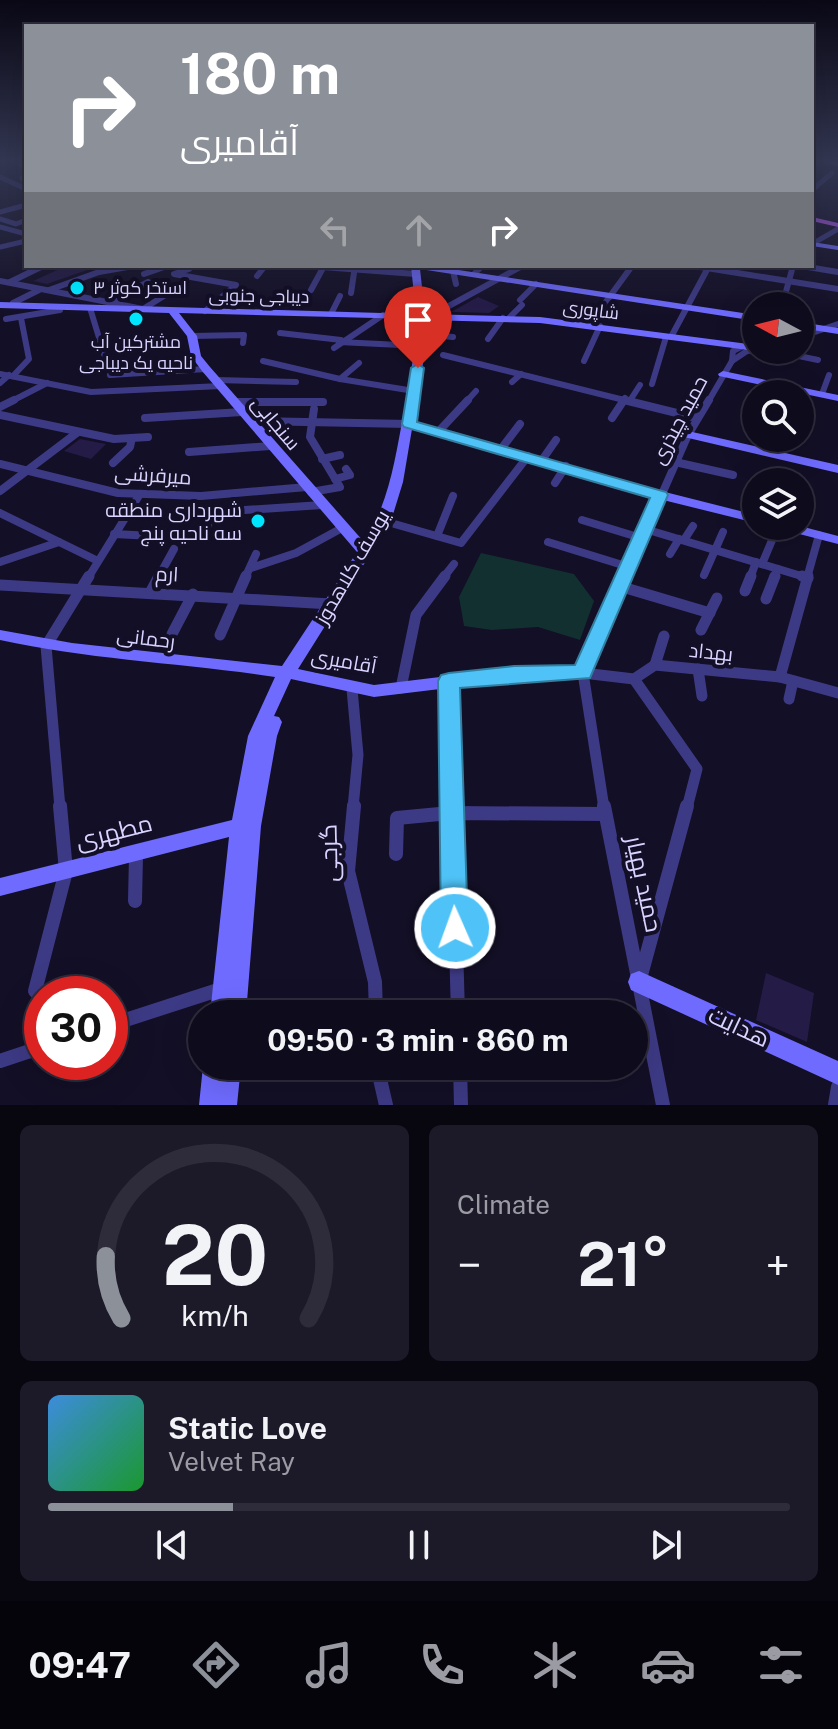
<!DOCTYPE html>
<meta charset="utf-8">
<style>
body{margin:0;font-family:"Public Sans",Cairo,sans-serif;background:#1c1929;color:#f1f3f6;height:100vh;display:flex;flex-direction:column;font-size:30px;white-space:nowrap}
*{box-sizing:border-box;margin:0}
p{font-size:26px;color:#9b9ba3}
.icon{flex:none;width:44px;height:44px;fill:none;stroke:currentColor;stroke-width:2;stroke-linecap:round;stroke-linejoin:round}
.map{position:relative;height:1105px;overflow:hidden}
.panel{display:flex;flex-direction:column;gap:20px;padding:20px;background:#08060f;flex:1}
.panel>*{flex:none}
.banner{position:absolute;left:24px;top:24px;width:790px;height:244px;border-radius:0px;box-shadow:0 8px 32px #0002,0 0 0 2px #2e2b3b;background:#8c9099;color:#fff;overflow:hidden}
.needle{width:52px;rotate:277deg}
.fabs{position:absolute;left:742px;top:292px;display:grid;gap:16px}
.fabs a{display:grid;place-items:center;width:72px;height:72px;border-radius:50%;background:#0e0b1c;box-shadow:0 8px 32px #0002,0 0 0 2px #2e2b3b;font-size:40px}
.speed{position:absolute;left:24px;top:976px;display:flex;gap:16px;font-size:40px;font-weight:700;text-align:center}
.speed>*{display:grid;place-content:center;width:104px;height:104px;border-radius:50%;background:#0e0b1c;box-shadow:0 8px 32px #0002,0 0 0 2px #2e2b3b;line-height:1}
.speed .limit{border:12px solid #d22;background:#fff;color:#111}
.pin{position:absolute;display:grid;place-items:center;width:68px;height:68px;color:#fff;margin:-82px -34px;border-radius:50% 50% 50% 0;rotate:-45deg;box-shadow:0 0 8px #0007}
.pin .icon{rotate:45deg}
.me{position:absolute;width:88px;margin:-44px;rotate:358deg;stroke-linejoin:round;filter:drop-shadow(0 0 6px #0008)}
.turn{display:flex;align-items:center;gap:28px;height:168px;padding:0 24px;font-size:36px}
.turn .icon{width:104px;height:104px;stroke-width:2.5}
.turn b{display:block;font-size:56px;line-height:68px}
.lanes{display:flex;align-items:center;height:76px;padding:0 24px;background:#0003;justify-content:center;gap:40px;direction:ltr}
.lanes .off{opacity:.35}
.big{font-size:60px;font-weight:700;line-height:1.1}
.panel .card{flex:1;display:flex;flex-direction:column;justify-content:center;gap:12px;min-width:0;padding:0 28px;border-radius:12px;background:#1c1929}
.panel .dial{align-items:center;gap:0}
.dial svg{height:208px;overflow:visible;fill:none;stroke:#2e2b3b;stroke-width:7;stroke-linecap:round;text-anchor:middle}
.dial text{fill:#f1f3f6;stroke:none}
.song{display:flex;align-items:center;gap:24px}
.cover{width:96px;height:96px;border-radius:12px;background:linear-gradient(135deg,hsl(210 70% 55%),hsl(130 70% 35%))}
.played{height:8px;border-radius:4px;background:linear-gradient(90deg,#8c9099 25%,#2e2b3b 25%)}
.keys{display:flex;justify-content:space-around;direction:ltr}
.heat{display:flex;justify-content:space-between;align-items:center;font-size:44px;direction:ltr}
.panel .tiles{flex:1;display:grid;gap:20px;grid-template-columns:1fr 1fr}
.card:last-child{grid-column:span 2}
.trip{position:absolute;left:188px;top:1000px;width:460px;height:80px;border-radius:40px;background:#0e0b1c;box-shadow:0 8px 32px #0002,0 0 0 2px #2e2b3b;font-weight:700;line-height:80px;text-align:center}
.tabs{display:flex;height:128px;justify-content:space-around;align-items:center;background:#06040b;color:#9b9ba3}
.tabs .icon{width:56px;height:56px}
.tabs .selected{color:#8c9099}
.tabs b{font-size:36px;color:#f1f3f6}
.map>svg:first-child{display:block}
.green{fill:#12302f}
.building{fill:#241b47}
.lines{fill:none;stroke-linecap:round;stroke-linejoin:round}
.street-far4{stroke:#3d3a85;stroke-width:5}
.street-far3{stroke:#3d3a85;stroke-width:6}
.street-far2{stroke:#3d3a85;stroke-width:8}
.street-far1{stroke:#3d3a85;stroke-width:11}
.street{stroke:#3d3a85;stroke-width:14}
.secondary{fill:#6f6bff;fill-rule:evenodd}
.primary{fill:#c25bff;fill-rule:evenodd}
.route{fill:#4fc3f7;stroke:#337fa1;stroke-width:2}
.poi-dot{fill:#00e5ff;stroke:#130f26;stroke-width:3}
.labels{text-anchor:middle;stroke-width:8;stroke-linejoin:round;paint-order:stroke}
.far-poi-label{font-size:18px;fill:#d9d4ff;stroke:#130f26;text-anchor:start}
.far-street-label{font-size:18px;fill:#d9d4ff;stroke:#130f26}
.street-label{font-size:20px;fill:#d9d4ff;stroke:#130f26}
.poi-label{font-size:20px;fill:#d9d4ff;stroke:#130f26;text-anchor:end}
.near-street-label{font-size:24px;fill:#d9d4ff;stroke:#130f26}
</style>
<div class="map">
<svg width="838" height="1105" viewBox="0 0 838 1105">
<rect width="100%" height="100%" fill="#130f26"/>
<path class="green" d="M481,553L574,574L594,601L580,640L538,627L492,630L464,626L459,597Z"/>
<g class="building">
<path d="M66,266L87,270L47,284L33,281Z"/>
<path d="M478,297L499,306L489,313L451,312Z"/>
<path d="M80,439L106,444L91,459L64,451Z"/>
<path d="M766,973L814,993L807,1042L756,1020Z"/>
</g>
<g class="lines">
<g class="street-far4">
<path d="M15,161L26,167"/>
<path d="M0,177L26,189"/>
<path d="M22,178L26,177"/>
<path d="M812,190L832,173"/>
<path d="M0,212L26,205"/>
<path d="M0,219L16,224L26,220"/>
<path d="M0,227L26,234"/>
<path d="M812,244L838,229"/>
<path d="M0,247L26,241"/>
<path d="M309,266H315"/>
</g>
<g class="street-far3">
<path d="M309,266L416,274"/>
<path d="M694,266L838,289"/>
<path d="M802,266L838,272"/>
<path d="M189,269L174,274L236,285L205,311"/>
<path d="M453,271L456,284"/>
<path d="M144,274L167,266"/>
<path d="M474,274L481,267"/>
<path d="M257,276L265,266"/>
<path d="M0,281L143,309L167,294"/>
<path d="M10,282L43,266"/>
<path d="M49,290L99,272L133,266"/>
<path d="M311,290L324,266"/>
<path d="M351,293L355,266"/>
<path d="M520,300L536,284"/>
<path d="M109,302L148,282"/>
<path d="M13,303L39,290"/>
<path d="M782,306L793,266"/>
<path d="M90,308L107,364"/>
<path d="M436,313L522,266"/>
<path d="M331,314L340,296"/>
<path d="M800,316L801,313"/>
<path d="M509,318L522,305"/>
<path d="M6,319L60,310"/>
<path d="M589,325L632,266"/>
<path d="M280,333L341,340"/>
<path d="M422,334L453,337"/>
<path d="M192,336L244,335L243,343"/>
<path d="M671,337L709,266"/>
<path d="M800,337L838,324"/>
<path d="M488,339L503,318"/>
<path d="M339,342L421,346"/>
<path d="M334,348L383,315"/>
<path d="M770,350L818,360"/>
<path d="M443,355L632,402"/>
<path d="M263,361L340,379L414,391"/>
<path d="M584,361L600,326"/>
<path d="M732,361L747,351L762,350"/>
<path d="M0,374L91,392L221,386"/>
<path d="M110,375L206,369"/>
<path d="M13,376L29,359L21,318"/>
<path d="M340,379L359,363"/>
<path d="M216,380L296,382"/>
<path d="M512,382L521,374"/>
<path d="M0,383L9,375"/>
<path d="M652,384L666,337"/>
<path d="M822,394L829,375"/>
<path d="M631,399L640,385"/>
<path d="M10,402L47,383"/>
<path d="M466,402L476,391"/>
<path d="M622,402L625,398"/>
<path d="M708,402L732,361L733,351L741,347"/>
</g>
<g class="street-far2">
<path d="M624,400L697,418"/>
<path d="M234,402H323"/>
<path d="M0,407L14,400"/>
<path d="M0,415L114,439L148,437"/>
<path d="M145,418L242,412"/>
<path d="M612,418L624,400"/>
<path d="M251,421L409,424"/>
<path d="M438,432L468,400"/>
<path d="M501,449L520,424"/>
<path d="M189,452L270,446"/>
<path d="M322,459L340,455"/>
<path d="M542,460L556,440"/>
<path d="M675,462L733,475"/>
<path d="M113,463L130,447L132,438"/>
<path d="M0,464L118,493L201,496L307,487"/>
<path d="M335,479L350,475L346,469"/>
<path d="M555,483L566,466"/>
<path d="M0,491L78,432"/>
<path d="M311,492L340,487L310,437L314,409"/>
<path d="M0,513L98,561"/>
<path d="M582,520L641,538"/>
<path d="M384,521L461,543L528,456"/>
<path d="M207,527L214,512L322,505"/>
<path d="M645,529L808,578"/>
<path d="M114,534L153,536"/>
<path d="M437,536L453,496"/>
<path d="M684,540L693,526"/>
<path d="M548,542L629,567"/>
<path d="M670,554L679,539"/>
<path d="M0,562L59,542"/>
<path d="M762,564L778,526"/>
<path d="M251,568L296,553L342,528"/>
<path d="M704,575L723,532"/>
<path d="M88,578L140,494"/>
<path d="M158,578L174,549"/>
<path d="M245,578L256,554"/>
<path d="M443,578L454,564"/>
<path d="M625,578L688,435L709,400"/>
<path d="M750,578L756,562"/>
<path d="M774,578L778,569"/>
<path d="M807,578L819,535"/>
</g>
<g class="street-far1">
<path d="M802,576L808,578"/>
<path d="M0,585L331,604"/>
<path d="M619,586L710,613"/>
<path d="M151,591L159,576"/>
<path d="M745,591L751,576"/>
<path d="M766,599L775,576"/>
<path d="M701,630L717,598"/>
<path d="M172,634L193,594"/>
<path d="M220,635L246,576"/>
<path d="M655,665L664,636"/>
<path d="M698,669L702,696"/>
<path d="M583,673L604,808"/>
<path d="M583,673L626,576"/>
<path d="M583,673L634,679L655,665L780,677L838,693"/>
<path d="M780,677L808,576"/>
<path d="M634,679L697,769L687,808"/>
<path d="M449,681L452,808"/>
<path d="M401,688L416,615L445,576"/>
<path d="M352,689L358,755L353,808"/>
<path d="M789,699L793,681"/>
<path d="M60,808L46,646L89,576"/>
</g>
<g class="street">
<path d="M354,806L348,871L375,982L376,1014"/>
<path d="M452,806L458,1014"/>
<path d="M604,806L663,1105"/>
<path d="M396,854L397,818L450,813L605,814"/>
<path d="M135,901L136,855"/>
<path d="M640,979L687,806"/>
<path d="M35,991L66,871L60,806"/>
<path d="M110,1025L221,989"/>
<path d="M0,1061L42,1047"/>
<path d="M377,1066L386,1105"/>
<path d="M460,1066L461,1105"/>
<path d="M835,1105L838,1087"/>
</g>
<g class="secondary">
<path d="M821,161L838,162V166L822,162Z"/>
<path d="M812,242L838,246V250L812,246Z"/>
<path d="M411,266H432L756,315V321L420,269L425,314L540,317L756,345V350H760L756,351L540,323L425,320L426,346L413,422L665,492L756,515V523L655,498L412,429L403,482L391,521L298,669L374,685L514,668L583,667L589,669L591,673L589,677L583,679L514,680L374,697L291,679L274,716L279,717L282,722L277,736L261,826L246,1014H210L229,837L0,896V878L232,820L248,736L275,677C184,663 91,660 0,640V630L72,643L282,666L357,552L202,371L191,356L187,336L169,313L0,308V302L416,314ZM179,313L416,319C416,351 409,381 404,412C395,458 390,501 364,542L210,367L201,356L197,336Z"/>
<path d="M800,322L838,328V334L800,328Z"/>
<path d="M723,371L838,395V401L719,376L718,374Z"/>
<path d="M688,431L838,465V473L684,437L682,435Z"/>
<path d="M778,526H800L838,536V544L780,529Z"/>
<path d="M639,971L838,1061V1085L631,990L628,982L631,974Z"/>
<path d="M203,1066H241L237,1105H199Z"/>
</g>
<path class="primary" d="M812,217L838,223V227L812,221Z"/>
</g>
<linearGradient id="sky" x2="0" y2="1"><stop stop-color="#0a0815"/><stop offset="0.51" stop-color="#333752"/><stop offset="1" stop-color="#333752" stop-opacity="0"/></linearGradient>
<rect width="838" height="316" fill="url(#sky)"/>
<path class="route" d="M418,364L424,368L417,422L666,492L668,495L590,678L460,688L468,928L464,937L455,941L445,937L441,928L438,681L441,675L449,673L514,666L575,665L650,498L404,427L402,424L411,368Z"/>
<g class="poi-dot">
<circle cx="77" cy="288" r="8"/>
<circle cx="136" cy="319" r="8"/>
<circle cx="258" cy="521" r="8"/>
</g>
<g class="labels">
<g class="far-poi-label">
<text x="93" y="294">استخر کوثر ۳</text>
<text x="136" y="348" text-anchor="middle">مشترکین آب<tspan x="136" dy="21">ناحیه یک دیباجی</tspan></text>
</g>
<g class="far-street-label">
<text transform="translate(259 296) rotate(1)" y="6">دیباجی جنوبی</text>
<text transform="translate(591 310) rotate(7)" y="6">شاپوری</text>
</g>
<g class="street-label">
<text transform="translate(679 420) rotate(-62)" y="7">حمید چیذری</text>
<text transform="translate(276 423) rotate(50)" y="7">سنجابی</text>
<text transform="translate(153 475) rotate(4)" y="7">میرفرشی</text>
<text transform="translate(352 567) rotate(-60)" y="7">یوسف کلاهدوز</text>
<text transform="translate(167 574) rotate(3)" y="7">ارم</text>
<text transform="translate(146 638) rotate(7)" y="7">رحمانی</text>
<text transform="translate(711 652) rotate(6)" y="7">بهداد</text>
<text transform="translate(344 661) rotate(10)" y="7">آقامیری</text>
</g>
<g class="poi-label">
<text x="242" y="517">شهرداری منطقه<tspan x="242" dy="23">سه ناحیه پنج</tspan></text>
</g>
<g class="near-street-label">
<text transform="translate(114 832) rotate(-14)" y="8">مطهری</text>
<text transform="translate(329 853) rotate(-91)" y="8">گرجی</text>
<text transform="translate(644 884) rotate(78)" y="8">حمید بهیار</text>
<text transform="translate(739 1027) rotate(25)" y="8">هدایت</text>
</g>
</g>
</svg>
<div class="fabs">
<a><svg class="needle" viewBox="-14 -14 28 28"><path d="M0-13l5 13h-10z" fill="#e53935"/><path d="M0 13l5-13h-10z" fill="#9b9ba3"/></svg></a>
<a><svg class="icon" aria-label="search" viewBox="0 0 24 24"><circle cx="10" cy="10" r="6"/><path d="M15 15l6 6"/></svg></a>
<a><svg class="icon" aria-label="layers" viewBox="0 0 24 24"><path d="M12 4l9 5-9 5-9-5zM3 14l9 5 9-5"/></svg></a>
</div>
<div class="speed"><div class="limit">30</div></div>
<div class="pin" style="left:418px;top:368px;background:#d93025"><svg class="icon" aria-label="arrive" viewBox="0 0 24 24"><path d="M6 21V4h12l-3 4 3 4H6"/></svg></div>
<svg class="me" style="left:455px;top:928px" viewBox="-20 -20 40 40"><circle r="17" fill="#4fc3f7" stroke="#fff" stroke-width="3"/><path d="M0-11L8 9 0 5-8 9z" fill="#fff"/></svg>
<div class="trip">09:50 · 3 min · 860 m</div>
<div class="banner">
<div class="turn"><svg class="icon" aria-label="right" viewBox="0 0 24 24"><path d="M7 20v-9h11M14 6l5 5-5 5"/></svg><div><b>180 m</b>آقامیری</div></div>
<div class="lanes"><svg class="icon off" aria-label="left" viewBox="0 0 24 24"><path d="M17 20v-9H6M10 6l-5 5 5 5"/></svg><svg class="icon off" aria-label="ahead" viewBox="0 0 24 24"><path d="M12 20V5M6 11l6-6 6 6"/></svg><svg class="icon" aria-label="right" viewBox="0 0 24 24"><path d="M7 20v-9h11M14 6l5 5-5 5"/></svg></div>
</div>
</div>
<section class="panel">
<div class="tiles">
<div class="card dial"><svg viewBox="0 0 100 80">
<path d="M14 69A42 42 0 1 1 86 69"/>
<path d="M14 69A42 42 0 0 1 8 45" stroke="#8c9099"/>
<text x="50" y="56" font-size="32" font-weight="700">20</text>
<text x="50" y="72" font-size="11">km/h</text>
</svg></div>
<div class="card"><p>Climate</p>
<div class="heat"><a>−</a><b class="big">21°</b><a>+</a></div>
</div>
<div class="card">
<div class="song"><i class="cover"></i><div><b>Static Love</b><p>Velvet Ray</p></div></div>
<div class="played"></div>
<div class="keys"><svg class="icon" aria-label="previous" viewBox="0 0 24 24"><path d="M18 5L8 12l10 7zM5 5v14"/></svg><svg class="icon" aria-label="pause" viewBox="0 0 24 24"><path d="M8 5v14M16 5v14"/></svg><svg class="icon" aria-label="next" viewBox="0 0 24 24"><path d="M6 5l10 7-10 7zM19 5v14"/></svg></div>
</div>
</div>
</section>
<nav class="tabs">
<b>09:47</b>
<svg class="icon selected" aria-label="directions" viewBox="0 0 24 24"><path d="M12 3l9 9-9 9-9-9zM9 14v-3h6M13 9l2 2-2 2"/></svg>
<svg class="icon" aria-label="music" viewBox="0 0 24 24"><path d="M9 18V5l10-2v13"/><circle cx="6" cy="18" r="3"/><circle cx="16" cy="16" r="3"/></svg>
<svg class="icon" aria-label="phone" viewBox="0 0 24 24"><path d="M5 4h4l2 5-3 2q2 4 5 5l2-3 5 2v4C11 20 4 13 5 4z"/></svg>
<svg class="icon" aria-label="climate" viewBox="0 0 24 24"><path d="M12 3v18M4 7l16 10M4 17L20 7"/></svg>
<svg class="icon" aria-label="car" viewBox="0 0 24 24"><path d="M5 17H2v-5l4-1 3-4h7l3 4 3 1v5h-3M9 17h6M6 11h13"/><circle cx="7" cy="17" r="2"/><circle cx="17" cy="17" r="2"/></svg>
<svg class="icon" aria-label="filters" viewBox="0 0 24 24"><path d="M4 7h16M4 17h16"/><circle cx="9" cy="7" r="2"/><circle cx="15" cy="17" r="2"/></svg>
</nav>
